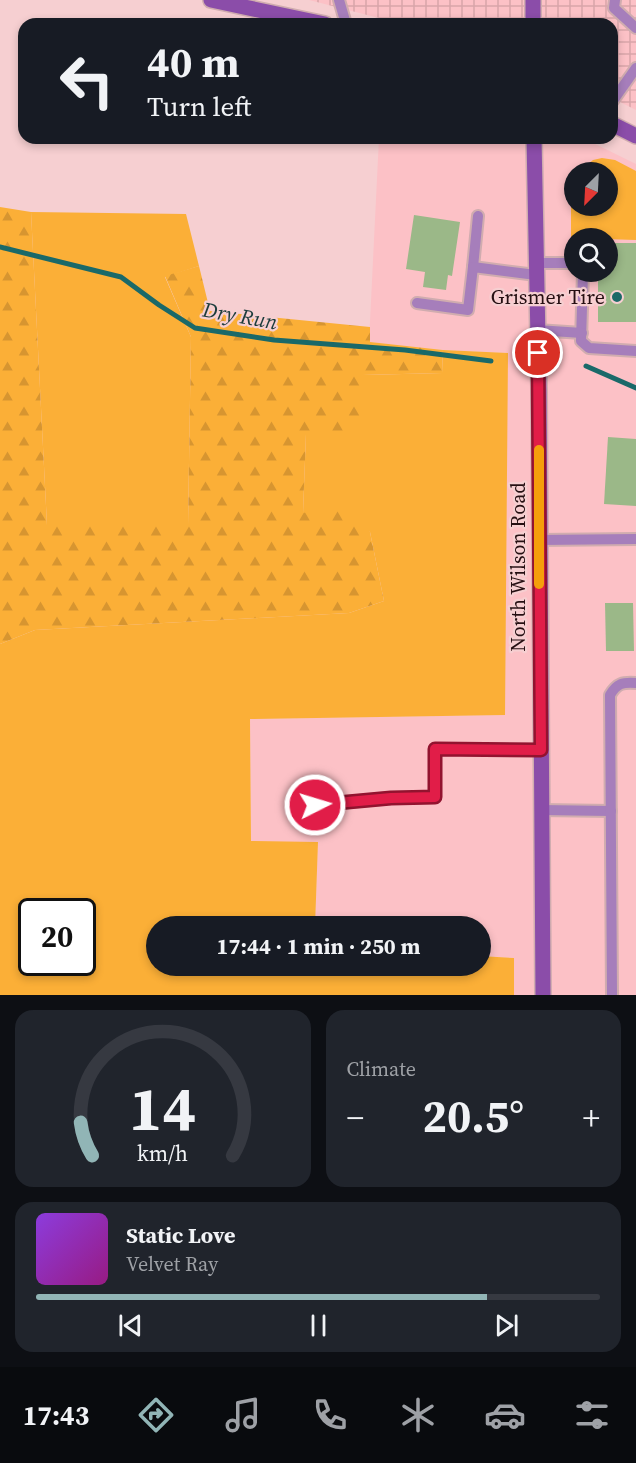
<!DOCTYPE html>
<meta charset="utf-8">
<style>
body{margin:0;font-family:"Source Serif 4",serif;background:#20242c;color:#f1f3f6;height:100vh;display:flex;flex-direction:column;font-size:22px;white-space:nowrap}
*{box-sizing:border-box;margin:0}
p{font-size:20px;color:#9ea1a6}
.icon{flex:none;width:33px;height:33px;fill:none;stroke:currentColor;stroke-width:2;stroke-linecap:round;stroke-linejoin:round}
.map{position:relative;height:995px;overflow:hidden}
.details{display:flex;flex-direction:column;gap:15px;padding:15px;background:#0d0f14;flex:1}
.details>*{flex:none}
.banner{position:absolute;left:18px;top:18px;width:600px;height:126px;border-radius:18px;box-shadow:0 3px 9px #0003;background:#171b24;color:#f1f3f6;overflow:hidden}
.needle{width:39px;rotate:204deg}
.tools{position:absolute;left:564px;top:162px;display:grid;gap:12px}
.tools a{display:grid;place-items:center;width:54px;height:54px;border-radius:50%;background:#171b24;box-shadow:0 3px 9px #0003;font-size:30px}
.speed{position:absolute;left:18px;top:898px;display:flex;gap:12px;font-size:30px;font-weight:700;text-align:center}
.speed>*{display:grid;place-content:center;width:78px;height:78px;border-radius:50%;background:#171b24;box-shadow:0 3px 9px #0003;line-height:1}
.speed .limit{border:3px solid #111;border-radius:9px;background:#fff;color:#111}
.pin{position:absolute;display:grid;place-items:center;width:51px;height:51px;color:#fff;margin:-26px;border:3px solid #fff;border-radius:50%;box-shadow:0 2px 6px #0007}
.me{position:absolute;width:66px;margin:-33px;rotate:85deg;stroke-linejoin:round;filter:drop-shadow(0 0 4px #0008)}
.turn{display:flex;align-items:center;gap:21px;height:126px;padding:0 30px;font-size:27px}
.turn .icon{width:78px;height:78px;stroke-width:2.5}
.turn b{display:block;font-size:42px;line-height:51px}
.big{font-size:45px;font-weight:700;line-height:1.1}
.details .tile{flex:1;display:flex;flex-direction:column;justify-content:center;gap:9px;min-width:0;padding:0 21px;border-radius:18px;background:#20242c}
.details .dial{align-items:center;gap:0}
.dial svg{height:156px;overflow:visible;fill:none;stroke:#363941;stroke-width:7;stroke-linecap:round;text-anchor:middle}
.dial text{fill:#f1f3f6;stroke:none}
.song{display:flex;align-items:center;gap:18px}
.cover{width:72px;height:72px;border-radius:9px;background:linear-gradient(135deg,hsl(270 70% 55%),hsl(310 70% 35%))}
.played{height:6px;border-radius:3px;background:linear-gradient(90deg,#91b5b6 80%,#363941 80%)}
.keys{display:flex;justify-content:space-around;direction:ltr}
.heat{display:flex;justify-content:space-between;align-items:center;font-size:33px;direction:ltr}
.details .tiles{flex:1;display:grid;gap:15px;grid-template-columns:1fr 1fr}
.tile:last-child{grid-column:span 2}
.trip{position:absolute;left:146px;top:916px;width:345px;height:60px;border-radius:30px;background:#171b24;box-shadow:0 3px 9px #0003;font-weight:700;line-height:60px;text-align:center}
.tabs{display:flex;height:96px;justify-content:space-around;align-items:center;background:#090b0e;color:#9ea1a6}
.tabs .icon{width:42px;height:42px}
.tabs .on{color:#91b5b6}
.tabs b{font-size:27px;color:#f1f3f6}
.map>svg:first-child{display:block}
.built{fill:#fcc1c6;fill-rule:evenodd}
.industrial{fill:url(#industrial-grid)}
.green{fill:#fbaf37;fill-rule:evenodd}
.forest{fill:url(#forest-firs)}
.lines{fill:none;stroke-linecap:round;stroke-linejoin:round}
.stream{stroke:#1a6969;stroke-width:5}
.building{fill:#9bb888}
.lane-casing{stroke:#d0acaf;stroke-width:14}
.secondary-casing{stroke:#d0acaf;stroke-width:18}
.lane{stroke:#a67ebb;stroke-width:10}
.secondary{stroke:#8b4da9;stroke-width:15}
.route-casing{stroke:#92132f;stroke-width:15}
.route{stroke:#e11d48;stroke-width:10}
.slow{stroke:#f59e0b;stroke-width:10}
.poi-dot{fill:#1c6968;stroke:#f6cfd1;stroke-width:2}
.labels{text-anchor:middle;stroke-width:4.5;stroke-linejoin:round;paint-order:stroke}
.poi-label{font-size:20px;fill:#250f12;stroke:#f6cfd1;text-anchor:end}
.street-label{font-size:20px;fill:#250f12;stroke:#f6cfd1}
.water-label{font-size:21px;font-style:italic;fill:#1c3c3c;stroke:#f6cfd1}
</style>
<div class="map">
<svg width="636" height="995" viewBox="0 0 636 995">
<defs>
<pattern id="industrial-grid" width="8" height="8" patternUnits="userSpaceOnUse" patternTransform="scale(1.5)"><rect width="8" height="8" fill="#fcc1c6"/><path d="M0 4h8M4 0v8" fill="none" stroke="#d8a5a9"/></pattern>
<pattern id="forest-firs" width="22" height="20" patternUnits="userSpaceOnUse" patternTransform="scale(1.5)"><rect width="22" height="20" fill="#fbaf37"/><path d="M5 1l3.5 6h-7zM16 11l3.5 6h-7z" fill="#d79530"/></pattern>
</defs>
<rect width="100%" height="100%" fill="#f6cfd1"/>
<path class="built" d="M379,138H583L636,164V995H514V958L480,956V927H315L318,842H251L250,719L504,715L507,353L443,350L369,342ZM574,172H608V206H574ZM574,238H608V272H574Z"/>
<path class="industrial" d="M309,0H636V110L612,98V24H402Z"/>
<g class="green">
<path d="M602,158L615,160L636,171V240L574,238V240H571V194L574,181V206H608V172H579L593,160Z"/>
<path d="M31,212L186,214L199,266L165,277L191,337L188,525H47Z"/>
<path d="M443,350L508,353L505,715L250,719L251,841L318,842L315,927H156V966H480V956L514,958V995H0V644L35,630L349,613L384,601L370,532L303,513L306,433L363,375L442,373ZM32,912H82V963H32Z"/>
</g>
<path class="forest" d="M0,207L31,212L47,525H188L191,337L165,276L199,266L210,311L370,327V342L443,350L442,373L363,375L360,434H306L303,513L341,505L370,532L384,601L349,613L35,630L0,644Z"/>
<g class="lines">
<g class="stream">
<path d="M0,247L121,277L159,305L195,328L274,340L405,350L491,361"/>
<path d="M586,366L636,388"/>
</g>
</g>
<g class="building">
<path d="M414,215L460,222L452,276L448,275L446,290L423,287L425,272L406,269Z"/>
<path d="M608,243H636V322H598V272H608Z"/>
<path d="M608,437L636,439V506L604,504Z"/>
<path d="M605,603H633L634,651H606Z"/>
</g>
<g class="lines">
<g class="lane-casing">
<g id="lane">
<path d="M339,0L346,24"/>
<path d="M615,0L614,8L636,28"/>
<path d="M612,102L636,68"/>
<path d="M536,263H574"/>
<path d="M473,267L478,216"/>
<path d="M583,272L581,341L589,348L636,351"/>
<path d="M417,303L468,310L473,267L536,275"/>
<path d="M537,330L582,333"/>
<path d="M539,540L636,539"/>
<path d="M297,807L391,798L435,797V749L541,750"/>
<path d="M541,810L611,811"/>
<path d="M612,995L610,695C617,683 623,682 636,683"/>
</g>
</g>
<g class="secondary-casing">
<g id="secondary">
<path d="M211,0L325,24"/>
<path d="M533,0V24"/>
<path d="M612,124L636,136"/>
<path d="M534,138L539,390L543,995"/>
</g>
</g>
<use href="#lane" class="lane"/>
<use href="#secondary" class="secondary"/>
</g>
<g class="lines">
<g class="route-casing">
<path id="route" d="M315,805L391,798L435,797V749L541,750L538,353"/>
</g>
<use href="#route" class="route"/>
<path class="slow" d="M539,450V584"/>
</g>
<circle class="poi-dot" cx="617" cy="297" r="6"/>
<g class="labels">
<g class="poi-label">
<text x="605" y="304">Grismer Tire</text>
</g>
<g class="street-label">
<text transform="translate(518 567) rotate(-90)" y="7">North Wilson Road</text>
</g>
<g class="water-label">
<text transform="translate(240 316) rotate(10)" y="7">Dry Run</text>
</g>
</g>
</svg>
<div class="tools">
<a><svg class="needle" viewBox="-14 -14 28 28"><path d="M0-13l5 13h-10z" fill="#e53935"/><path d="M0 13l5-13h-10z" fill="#9ea1a6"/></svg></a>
<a><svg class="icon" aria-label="search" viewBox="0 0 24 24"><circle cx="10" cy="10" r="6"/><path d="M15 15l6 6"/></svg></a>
</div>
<div class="speed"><div class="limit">20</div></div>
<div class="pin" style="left:538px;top:353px;background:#d93025"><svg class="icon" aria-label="arrive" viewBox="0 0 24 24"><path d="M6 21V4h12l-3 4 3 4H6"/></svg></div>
<svg class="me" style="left:315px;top:805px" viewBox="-20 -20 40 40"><circle r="17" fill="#e11d48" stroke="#fff" stroke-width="3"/><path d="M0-11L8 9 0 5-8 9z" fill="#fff"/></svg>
<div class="trip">17:44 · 1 min · 250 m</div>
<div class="banner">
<div class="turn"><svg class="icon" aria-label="left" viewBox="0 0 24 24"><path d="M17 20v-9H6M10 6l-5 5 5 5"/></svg><div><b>40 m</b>Turn left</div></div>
</div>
</div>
<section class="details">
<div class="tiles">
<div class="tile dial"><svg viewBox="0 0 100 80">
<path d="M14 69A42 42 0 1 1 86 69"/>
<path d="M14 69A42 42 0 0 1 8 52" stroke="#91b5b6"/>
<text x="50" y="56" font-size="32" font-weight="700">14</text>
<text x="50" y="72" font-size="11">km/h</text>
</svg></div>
<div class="tile"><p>Climate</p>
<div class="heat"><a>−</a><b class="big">20.5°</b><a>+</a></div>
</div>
<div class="tile">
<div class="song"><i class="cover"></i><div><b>Static Love</b><p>Velvet Ray</p></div></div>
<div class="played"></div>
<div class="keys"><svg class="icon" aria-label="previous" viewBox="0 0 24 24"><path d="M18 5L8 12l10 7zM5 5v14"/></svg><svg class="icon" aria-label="pause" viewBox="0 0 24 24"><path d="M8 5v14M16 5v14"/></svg><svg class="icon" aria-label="next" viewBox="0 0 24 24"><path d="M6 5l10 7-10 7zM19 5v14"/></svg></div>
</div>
</div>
</section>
<nav class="tabs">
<b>17:43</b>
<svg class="icon on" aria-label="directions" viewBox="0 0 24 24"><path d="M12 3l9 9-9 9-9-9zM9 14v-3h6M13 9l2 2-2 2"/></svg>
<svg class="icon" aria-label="music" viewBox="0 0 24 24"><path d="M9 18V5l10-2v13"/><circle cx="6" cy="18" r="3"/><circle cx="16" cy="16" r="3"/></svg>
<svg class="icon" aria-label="phone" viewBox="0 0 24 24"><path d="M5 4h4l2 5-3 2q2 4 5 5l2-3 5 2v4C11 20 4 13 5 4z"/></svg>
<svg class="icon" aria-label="climate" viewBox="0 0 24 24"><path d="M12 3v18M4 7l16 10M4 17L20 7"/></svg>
<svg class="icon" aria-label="car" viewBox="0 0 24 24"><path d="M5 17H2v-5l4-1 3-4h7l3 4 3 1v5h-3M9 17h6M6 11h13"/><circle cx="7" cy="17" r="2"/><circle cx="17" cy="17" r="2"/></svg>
<svg class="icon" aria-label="filters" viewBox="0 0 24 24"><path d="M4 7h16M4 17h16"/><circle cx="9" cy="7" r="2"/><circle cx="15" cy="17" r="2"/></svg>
</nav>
